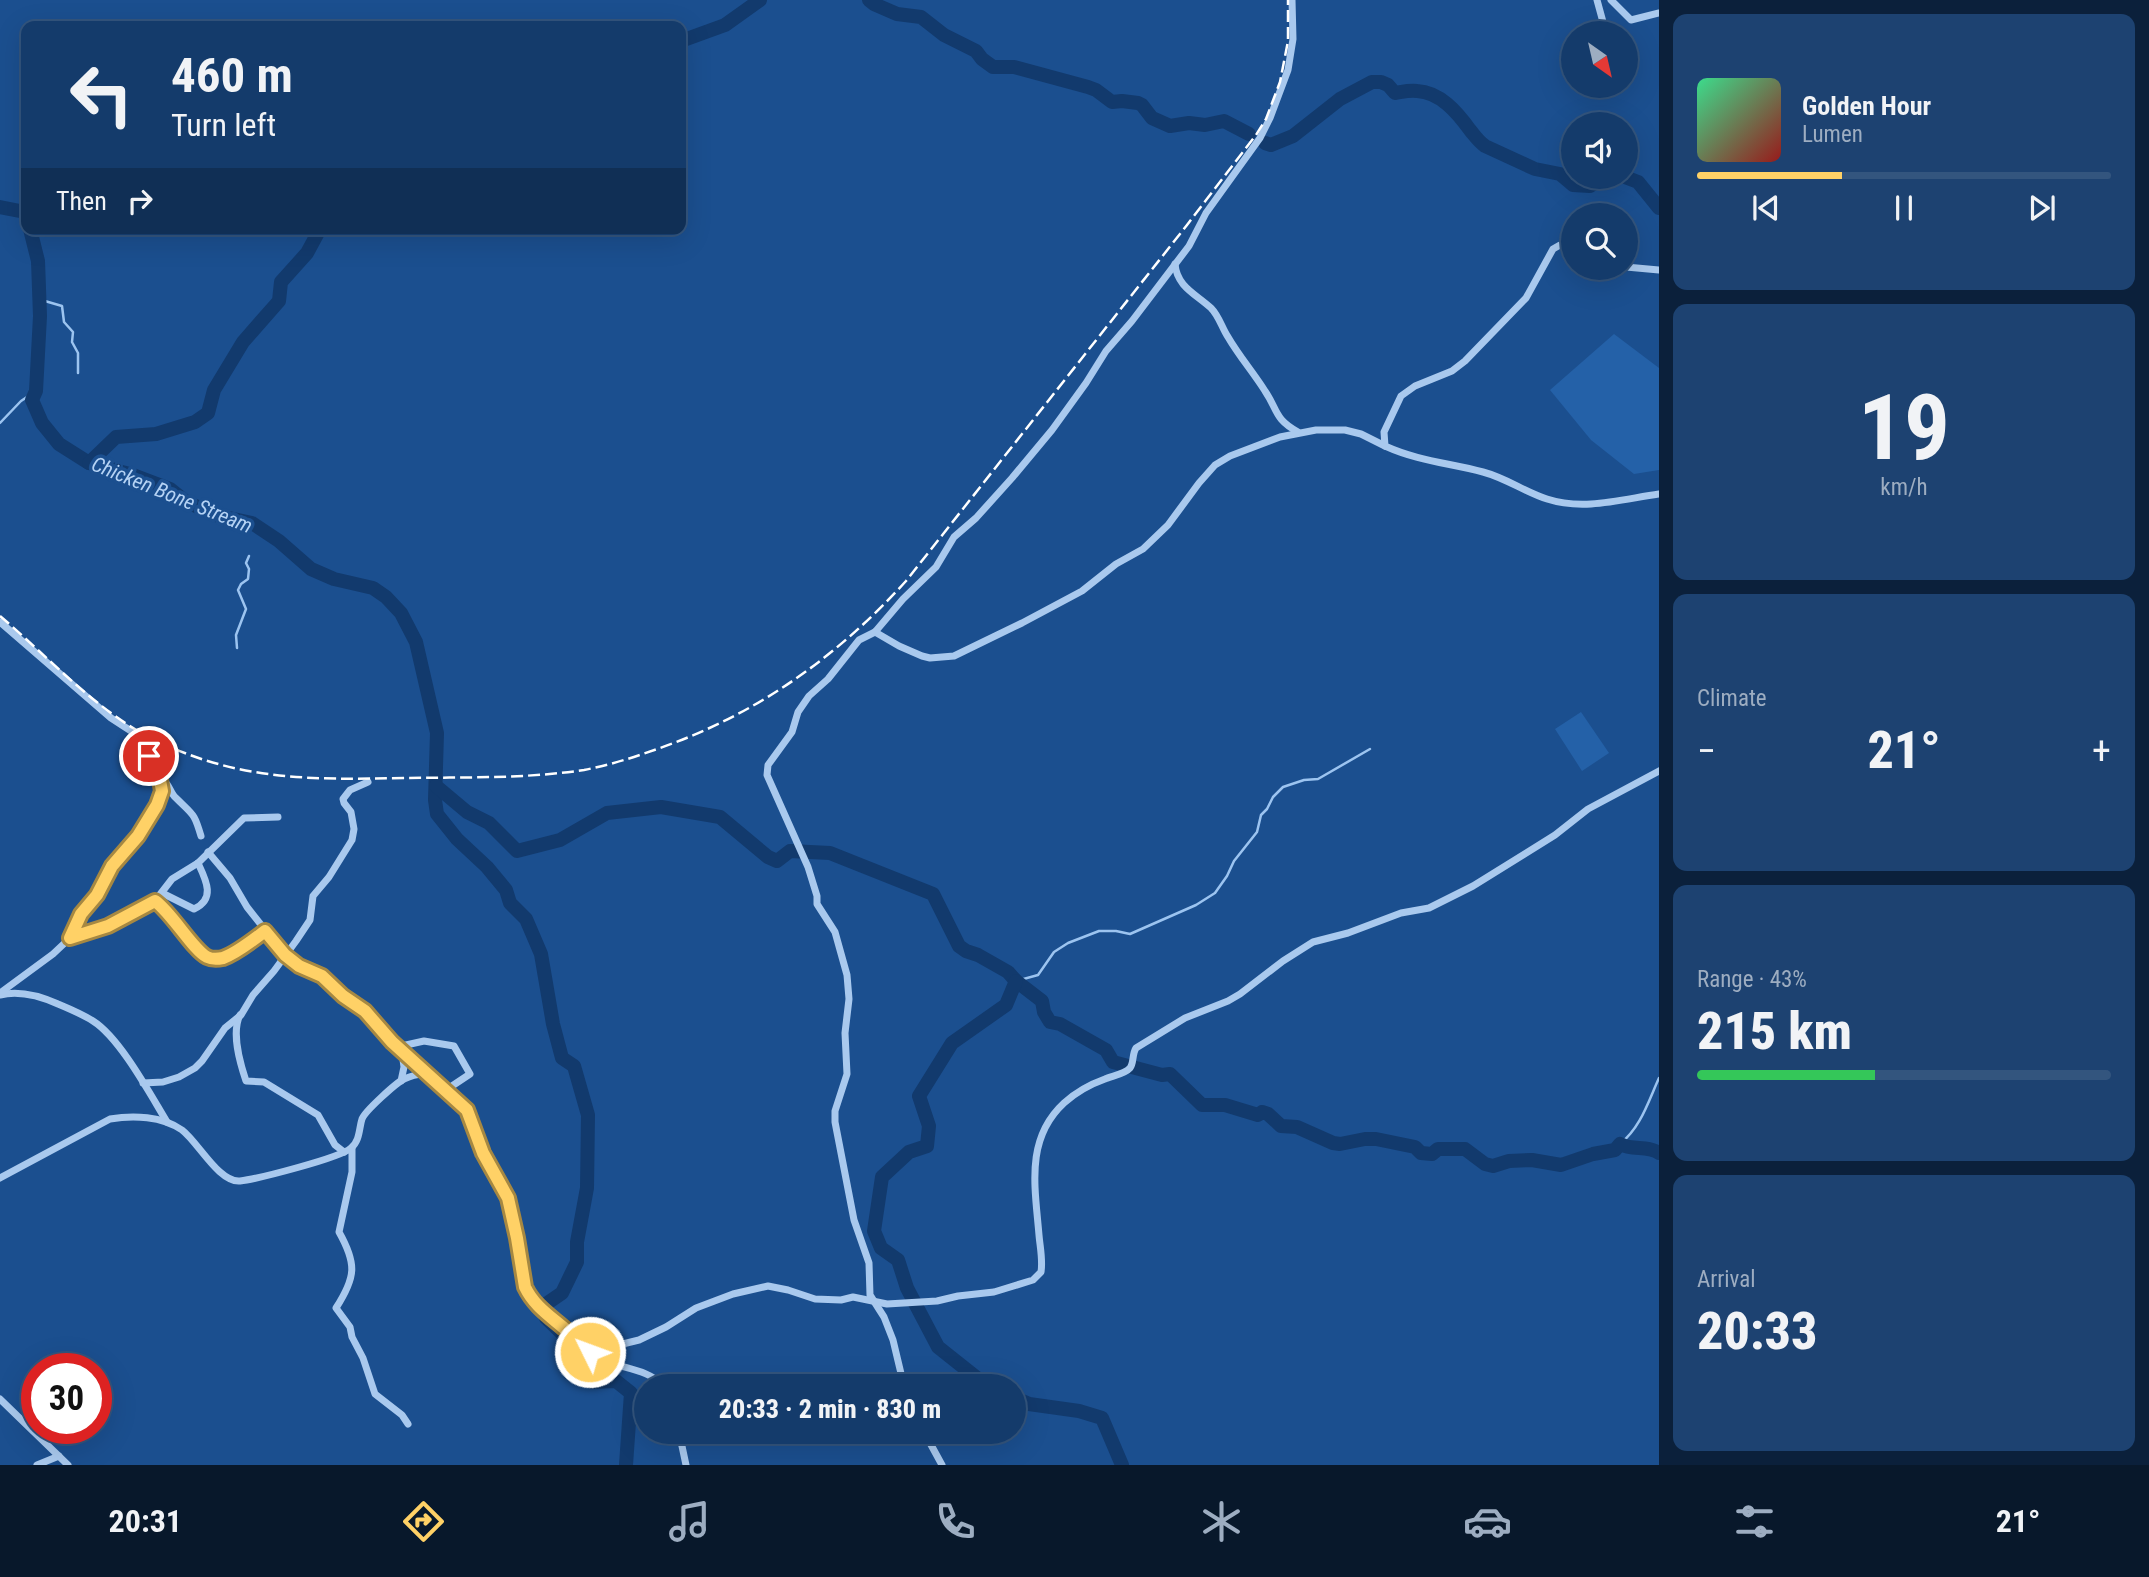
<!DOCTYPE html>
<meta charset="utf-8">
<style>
body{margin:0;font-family:"Roboto Condensed",sans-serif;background:#1d4271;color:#f1f3f6;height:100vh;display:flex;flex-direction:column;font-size:26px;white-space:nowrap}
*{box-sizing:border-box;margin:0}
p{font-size:23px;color:#9dadc1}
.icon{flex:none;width:38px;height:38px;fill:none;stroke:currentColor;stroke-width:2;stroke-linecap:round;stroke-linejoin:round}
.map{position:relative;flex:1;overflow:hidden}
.panel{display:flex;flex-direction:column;gap:14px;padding:14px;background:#0b203b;width:490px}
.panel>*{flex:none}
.hud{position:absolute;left:21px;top:21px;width:665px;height:214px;border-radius:14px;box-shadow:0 7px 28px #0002,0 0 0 2px #33557e;background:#143b6b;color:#f1f3f6;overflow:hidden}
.needle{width:46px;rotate:146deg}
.buttons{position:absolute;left:1561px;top:21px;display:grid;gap:14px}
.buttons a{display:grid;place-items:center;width:77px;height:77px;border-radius:50%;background:#143b6b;box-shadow:0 7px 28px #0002,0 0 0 2px #33557e;font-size:35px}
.speed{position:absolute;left:21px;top:1353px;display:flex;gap:14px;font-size:35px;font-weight:700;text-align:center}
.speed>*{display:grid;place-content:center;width:91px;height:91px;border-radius:50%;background:#143b6b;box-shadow:0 7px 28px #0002,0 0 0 2px #33557e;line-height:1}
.speed .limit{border:10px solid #d22;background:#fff;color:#111}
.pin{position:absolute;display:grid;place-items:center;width:60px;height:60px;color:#fff;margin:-30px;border:4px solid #fff;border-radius:50%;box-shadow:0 2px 7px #0007}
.me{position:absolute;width:77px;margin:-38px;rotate:312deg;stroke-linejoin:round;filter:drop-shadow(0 0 5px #0008)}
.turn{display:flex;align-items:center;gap:24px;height:147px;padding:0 35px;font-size:32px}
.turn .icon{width:91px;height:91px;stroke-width:2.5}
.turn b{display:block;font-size:49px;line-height:60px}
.then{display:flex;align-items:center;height:66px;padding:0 35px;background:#0003;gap:14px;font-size:26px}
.big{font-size:52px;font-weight:800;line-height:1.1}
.panel .tile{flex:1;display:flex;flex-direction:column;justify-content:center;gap:10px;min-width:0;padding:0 24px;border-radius:14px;background:#1d4271}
.panel .dial{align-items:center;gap:0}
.dial b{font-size:91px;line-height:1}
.song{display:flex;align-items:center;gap:21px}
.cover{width:84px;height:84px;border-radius:10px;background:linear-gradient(135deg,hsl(150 70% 55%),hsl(0 70% 35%))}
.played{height:7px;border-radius:4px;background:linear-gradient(90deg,#ffd166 35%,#33557e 35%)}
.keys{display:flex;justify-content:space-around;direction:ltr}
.heat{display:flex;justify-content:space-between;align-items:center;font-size:38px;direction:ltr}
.charge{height:10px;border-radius:5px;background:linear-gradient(90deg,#34c759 43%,#33557e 0)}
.trip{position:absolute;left:634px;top:1374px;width:392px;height:70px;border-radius:35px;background:#143b6b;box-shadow:0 7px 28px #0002,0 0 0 2px #33557e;font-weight:800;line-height:70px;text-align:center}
.dock{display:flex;height:112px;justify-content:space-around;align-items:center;background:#08182b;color:#9dadc1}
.dock .icon{width:49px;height:49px}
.dock .current{color:#ffd166}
.dock b{font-size:32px;color:#f1f3f6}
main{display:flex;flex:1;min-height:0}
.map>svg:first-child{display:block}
.green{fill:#2461a8}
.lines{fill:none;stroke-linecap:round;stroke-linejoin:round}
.stream{stroke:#9cc4f0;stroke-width:2.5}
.river{stroke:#123a6d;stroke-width:14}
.street{stroke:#a9c9ee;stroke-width:7}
.rail{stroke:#fff;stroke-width:2.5;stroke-dasharray:12 5;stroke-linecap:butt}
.route-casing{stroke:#a68842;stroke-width:18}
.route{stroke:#ffd166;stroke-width:12}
.labels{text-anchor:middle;stroke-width:7;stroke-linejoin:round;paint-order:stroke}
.water-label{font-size:21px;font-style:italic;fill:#b5d3f5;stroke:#1b4f8f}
</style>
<main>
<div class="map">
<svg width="1659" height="1465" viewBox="0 0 1659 1465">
<rect width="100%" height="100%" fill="#1b4f8f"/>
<g class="green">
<path d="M1614,334L1659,368V470L1634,474L1591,440L1550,390Z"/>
<path d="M1581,712L1609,753L1582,771L1555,729Z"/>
</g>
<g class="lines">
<g class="stream">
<path d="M38,299L62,306L64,322L73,332L72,342L78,353V373"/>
<path d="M0,423L21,401L36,391"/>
<path d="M237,648L236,635L246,609L238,590L241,584L248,579L249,569L246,563L249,556"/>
<path d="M1016,981L1038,975L1054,952L1068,943L1099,931H1116L1130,934L1196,905L1215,893L1227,876L1234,861L1257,832L1261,815L1267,809L1273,797L1283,787L1304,780L1318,779L1370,749"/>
<path d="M1620,1144C1641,1127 1648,1102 1659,1078"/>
</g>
<g class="river">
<path d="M869,0L874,4L897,14L921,17L944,35L976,51L982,59L993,67H1014L1088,87L1096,90L1112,102L1122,101L1138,103L1142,105L1152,118L1170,126L1189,123L1205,125L1224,121L1249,134"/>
<path d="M681,41L725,25L760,0"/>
<path d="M1265,143L1271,145L1293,136L1340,99L1372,82H1381L1388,85L1395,93C1402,92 1409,90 1417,91C1440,92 1457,112 1470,130C1475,136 1478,141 1485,146L1535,169L1560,174L1573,185L1590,186L1605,177"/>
<path d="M1625,177L1638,182L1659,208"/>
<path d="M0,207L25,212L26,216"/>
<path d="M30,229L38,261L40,316L36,391L32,400L42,423L59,444L89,463L133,475L170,489L185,501L215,515L252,523L279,541L311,569L334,579L373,588L386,597L401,613L416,642L437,733L435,800L437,814L457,839L487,867L506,890L510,903L526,919L541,954L553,1024L562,1058L574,1066L588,1115L587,1188L577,1242V1262L562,1293L546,1304L543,1311L546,1318L571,1342L580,1379L592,1382L616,1381L631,1393L626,1465"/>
<path d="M89,463L116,437L156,434L195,422L208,413L214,390L243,342L279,301L281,282L307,253L320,229"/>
<path d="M436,786L467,812L489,823L517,851L560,840L607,813L661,807L720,817L768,857L777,861L790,851L830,853L933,894L959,946L966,951L978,955L1008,972L1016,981L1042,1001L1044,1012L1050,1022L1060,1024L1106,1050L1113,1062L1162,1075L1170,1074L1202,1105H1225L1258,1115L1262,1112L1268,1114L1281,1126L1297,1127L1333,1143L1340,1144L1365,1139H1376L1415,1147L1421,1153L1432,1154L1438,1149H1465L1485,1164L1493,1166L1509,1161L1532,1160L1561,1165L1593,1154L1615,1150L1620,1144C1633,1151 1647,1145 1659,1153"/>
<path d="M992,1386L977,1378L938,1347L907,1288L898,1260L881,1248L874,1231L882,1177L909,1152L927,1146L929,1126L919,1096L952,1043L1006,1005L1016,981"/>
<path d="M1013,1397L1029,1404L1079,1411L1102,1418L1122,1465"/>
</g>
<g class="street">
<path d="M1597,0L1606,33"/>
<path d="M1611,0L1631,20L1659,13"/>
<path d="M1573,248L1560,245L1553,249L1526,298L1465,361L1452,371L1415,386L1401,396L1384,432L1385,446C1418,461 1449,463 1483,472C1506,478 1525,492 1547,499C1584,511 1623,499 1659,494"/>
<path d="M1175,264C1177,287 1196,294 1211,308C1219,316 1222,328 1228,337C1239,356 1253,372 1265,391C1278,410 1274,419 1298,432"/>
<path d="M1626,267L1659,270"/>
<path d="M0,622L111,718L131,731L149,756L161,781L162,791L149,818L138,836L112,866L98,895L81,914L70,938L53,954L0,993"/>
<path d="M875,632L899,646L922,656L930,658L954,656L1022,623L1082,591L1116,564L1143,549L1168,525L1199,483L1215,465L1230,456L1280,437L1316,430H1345L1361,434L1385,446"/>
<path d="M167,784C170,788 172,795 176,798C193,815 194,812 201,836"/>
<path d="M208,852L230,878L247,907L285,955L299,966L322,976L343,996L364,1011L392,1042L428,1075"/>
<path d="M162,893L194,909C216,899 206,880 198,863"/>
<path d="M155,901C172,913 193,951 207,957C211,959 218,959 223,958C237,953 253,940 265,931"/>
<path d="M70,937L108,926L155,901L172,879L198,863L244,818L278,817"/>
<path d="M0,995C20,990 40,996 58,1004C70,1009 82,1014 93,1021C120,1038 150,1094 167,1122"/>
<path d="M240,1015C231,1033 240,1063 246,1081L264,1082L318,1115L335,1145L344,1152"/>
<path d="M397,1047L424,1041L454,1046L470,1074L446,1090"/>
<path d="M401,1081L404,1067L402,1052"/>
<path d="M143,1083L163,1082L179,1077L195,1068L202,1061L225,1028L241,1015L253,995L274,971L296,941L310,920L313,896L329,877L352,840L354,829L351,812L344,803L343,799L350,790L368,782"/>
<path d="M352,1148V1172L339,1232C357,1264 356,1277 336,1308L350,1327L352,1337L363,1358L375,1394L402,1415L408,1424"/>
<path d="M0,1178L110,1119C133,1115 162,1116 182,1130C198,1142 219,1183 240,1181C257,1179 340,1158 351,1148C360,1141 359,1128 362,1119C365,1111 396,1083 404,1079C411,1076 422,1072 429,1076C440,1081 463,1102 468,1112C477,1127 480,1146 487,1161C495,1178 507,1191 511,1209C518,1234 521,1261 525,1287C534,1306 550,1315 565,1329C574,1337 579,1346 590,1352L639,1340L666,1327L696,1308L733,1294L768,1286L788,1290L815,1299L841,1300L853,1297L887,1304L937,1301L958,1296L994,1292L1033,1280L1041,1272C1043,1260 1040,1247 1039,1235C1035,1187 1025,1139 1064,1103C1075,1093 1091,1084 1105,1079C1112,1076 1125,1074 1130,1068C1134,1063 1132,1054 1136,1048L1185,1018L1228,1001L1240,994L1283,961L1313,942L1348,933L1401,913L1429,908L1473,886L1555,835L1588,809L1659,771"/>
<path d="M590,1352C611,1370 644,1365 664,1386"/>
<path d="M904,1386L893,1340L884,1317L870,1295L869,1263L854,1220L835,1122V1111L847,1074L845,1033L849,999L847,975L835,932L817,904V896L808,867L767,775L768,765L792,732L798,712L809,696L828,679L859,640L875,632L903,599L936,567L954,537L976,518L1012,478L1052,430L1086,383L1106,351L1132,321L1189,246L1206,213L1260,138L1270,118L1288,70L1293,39L1292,0"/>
<path d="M0,1399L68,1465"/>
<path d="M679,1432L686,1465"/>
<path d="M924,1432L942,1465"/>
<path d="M37,1465L59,1456"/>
</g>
<path class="rail" d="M0,616C46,655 94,708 147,736C234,781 309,780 404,778C464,777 524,779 584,770C610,765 635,757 660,748C757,714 837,657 906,581L1187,225L1256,135L1266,119L1280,82L1288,41V0"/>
</g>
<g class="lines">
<g class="route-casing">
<path id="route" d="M149,756L160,780L162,791L157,805L138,836L112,866L97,895L81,914L70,938L108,926L155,901C172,913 193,950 207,957C211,959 218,959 223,958C237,953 253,940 265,931L285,955L299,966L322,976L343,996L365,1011L392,1042L467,1110L483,1153L508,1198L517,1238L525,1287C534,1306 550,1316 565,1329C574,1338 579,1346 590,1352"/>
</g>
<use href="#route" class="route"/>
</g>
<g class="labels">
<g class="water-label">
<text transform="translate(172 495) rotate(22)" y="7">Chicken Bone Stream</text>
</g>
</g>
</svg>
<div class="buttons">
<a><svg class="needle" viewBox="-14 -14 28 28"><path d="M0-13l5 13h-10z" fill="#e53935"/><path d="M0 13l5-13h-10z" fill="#9dadc1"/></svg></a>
<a><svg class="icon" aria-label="sound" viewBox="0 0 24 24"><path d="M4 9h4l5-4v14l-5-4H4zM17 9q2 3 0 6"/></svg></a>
<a><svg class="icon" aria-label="search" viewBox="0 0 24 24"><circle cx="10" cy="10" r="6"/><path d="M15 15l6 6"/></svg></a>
</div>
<div class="speed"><div class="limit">30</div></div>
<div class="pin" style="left:149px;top:756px;background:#d93025"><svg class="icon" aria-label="arrive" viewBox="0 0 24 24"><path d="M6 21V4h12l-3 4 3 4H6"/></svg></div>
<svg class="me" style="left:590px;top:1352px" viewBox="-20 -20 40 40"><circle r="17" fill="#ffd166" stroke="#fff" stroke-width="3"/><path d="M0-11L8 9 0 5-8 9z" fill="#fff"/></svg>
<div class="trip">20:33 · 2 min · 830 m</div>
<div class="hud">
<div class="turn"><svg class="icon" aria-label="left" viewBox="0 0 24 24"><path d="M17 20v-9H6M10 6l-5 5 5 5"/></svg><div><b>460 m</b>Turn left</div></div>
<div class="then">Then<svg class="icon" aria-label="right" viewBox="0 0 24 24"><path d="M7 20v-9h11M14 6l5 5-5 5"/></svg></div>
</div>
</div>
<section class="panel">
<div class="tile">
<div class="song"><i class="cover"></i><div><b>Golden Hour</b><p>Lumen</p></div></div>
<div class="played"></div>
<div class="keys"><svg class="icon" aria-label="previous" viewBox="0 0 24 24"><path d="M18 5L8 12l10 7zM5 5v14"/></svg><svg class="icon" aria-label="pause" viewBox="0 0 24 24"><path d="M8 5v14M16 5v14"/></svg><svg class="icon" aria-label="next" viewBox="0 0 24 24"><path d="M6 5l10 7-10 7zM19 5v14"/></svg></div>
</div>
<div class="tile dial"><b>19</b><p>km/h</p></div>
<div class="tile"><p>Climate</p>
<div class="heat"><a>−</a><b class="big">21°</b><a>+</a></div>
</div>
<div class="tile"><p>Range · 43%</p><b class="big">215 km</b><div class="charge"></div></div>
<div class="tile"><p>Arrival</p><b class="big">20:33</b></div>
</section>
</main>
<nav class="dock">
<b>20:31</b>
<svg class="icon current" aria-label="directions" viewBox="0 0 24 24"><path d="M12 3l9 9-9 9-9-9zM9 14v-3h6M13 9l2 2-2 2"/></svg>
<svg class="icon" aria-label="music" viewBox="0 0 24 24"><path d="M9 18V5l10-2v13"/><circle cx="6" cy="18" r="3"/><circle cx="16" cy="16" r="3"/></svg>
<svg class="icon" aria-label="phone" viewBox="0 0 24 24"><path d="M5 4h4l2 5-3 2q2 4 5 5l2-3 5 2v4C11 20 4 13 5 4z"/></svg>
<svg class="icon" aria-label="climate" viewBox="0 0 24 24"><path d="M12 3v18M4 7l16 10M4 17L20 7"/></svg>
<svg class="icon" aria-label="car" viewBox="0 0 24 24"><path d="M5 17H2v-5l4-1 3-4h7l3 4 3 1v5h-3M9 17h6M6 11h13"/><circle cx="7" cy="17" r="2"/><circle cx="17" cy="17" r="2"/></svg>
<svg class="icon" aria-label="filters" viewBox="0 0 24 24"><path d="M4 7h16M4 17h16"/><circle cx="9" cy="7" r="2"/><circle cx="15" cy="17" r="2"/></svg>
<b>21°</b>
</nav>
